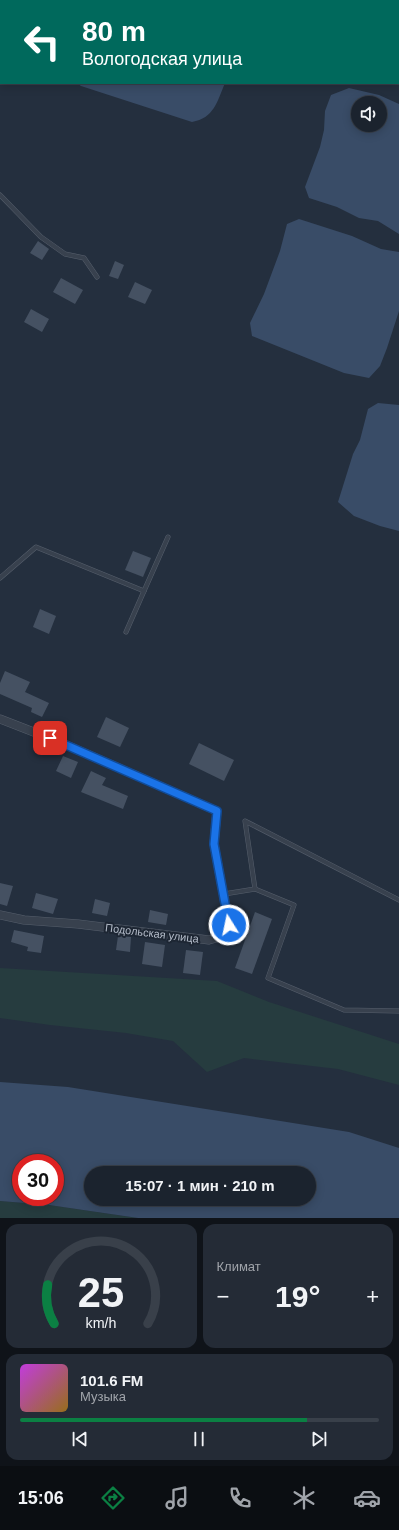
<!DOCTYPE html>
<html lang="ru">
<meta charset="utf-8">
<style>
body{margin:0;font-family:Arial,sans-serif;background:#242b36;color:#f1f3f6;height:100vh;display:flex;flex-direction:column;font-size:15px;white-space:nowrap}
*{box-sizing:border-box;margin:0}
p{font-size:13px;color:#a0a4aa}
.icon{flex:none;width:22px;height:22px;fill:none;stroke:currentColor;stroke-width:2;stroke-linecap:round;stroke-linejoin:round}
.map{position:relative;height:1218px;overflow:hidden}
.side{display:flex;flex-direction:column;gap:6px;padding:6px;background:#0f1319;flex:1}
.side>*{flex:none}
.top-card{position:absolute;left:0px;top:0px;width:399px;height:84px;box-shadow:0 2px 10px #0003,0 0 0 1px #39404a;background:#00695c;color:#fff;overflow:hidden}
.buttons{position:absolute;left:351px;top:96px;display:grid;gap:8px}
.buttons a{display:grid;place-items:center;width:36px;height:36px;border-radius:50%;background:#1b232e;box-shadow:0 2px 10px #0003,0 0 0 1px #39404a;font-size:20px}
.speed{position:absolute;left:12px;top:1154px;display:flex;gap:8px;font-size:20px;font-weight:700;text-align:center}
.speed>*{display:grid;place-content:center;width:52px;height:52px;border-radius:50%;background:#1b232e;box-shadow:0 2px 10px #0003,0 0 0 1px #39404a;line-height:1}
.speed .limit{border:6px solid #d22;background:#fff;color:#111}
.pin{position:absolute;display:grid;place-items:center;width:34px;height:34px;color:#fff;margin:-17px;border-radius:8px;box-shadow:0 2px 6px #0006}
.me{position:absolute;width:44px;margin:-22px;rotate:350deg;stroke-linejoin:round;filter:drop-shadow(0 0 3px #0008)}
.turn{display:flex;align-items:center;gap:14px;height:84px;padding:0 16px;font-size:18px}
.turn .icon{width:52px;height:52px;stroke-width:2.5}
.turn b{display:block;font-size:28px;line-height:34px}
.big{font-size:30px;font-weight:600;line-height:1.1}
.side .tile{flex:1;display:flex;flex-direction:column;justify-content:center;gap:6px;min-width:0;padding:0 14px;border-radius:12px;background:#242b36}
.side .dial{align-items:center;gap:0}
.dial svg{height:104px;overflow:visible;fill:none;stroke:#39404a;stroke-width:7;stroke-linecap:round;text-anchor:middle}
.dial text{fill:#f1f3f6;stroke:none}
.song{display:flex;align-items:center;gap:12px}
.cover{width:48px;height:48px;border-radius:6px;background:linear-gradient(135deg,hsl(290 70% 55%),hsl(40 70% 35%))}
.played{height:4px;border-radius:2px;background:linear-gradient(90deg,#0b8043 80%,#39404a 80%)}
.keys{display:flex;justify-content:space-around;direction:ltr}
.heat{display:flex;justify-content:space-between;align-items:center;font-size:22px;direction:ltr}
.side .tiles{flex:1;display:grid;gap:6px;grid-template-columns:1fr 1fr}
.tile:last-child{grid-column:span 2}
.trip{position:absolute;left:84px;top:1166px;width:232px;height:40px;border-radius:20px;background:#1b232e;box-shadow:0 2px 10px #0003,0 0 0 1px #39404a;font-weight:600;line-height:40px;text-align:center}
.dock{display:flex;height:64px;justify-content:space-around;align-items:center;background:#0b0e12;color:#a0a4aa}
.dock .icon{width:28px;height:28px}
.dock .on{color:#0b8043}
.dock b{font-size:18px;color:#f1f3f6}
.map>svg:first-child{display:block}
.green{fill:#263c3f}
.water{fill:#394c67;fill-rule:evenodd}
.building{fill:#455162}
.lines{fill:none;stroke-linecap:round;stroke-linejoin:round}
.service-casing{stroke:#565f6c;stroke-width:5}
.minor-casing{stroke:#565f6c;stroke-width:9}
.service{stroke:#38414e;stroke-width:4}
.minor{stroke:#38414e;stroke-width:8}
.route-casing{stroke:#114b97;stroke-width:10}
.route{stroke:#1a73e8;stroke-width:7}
.labels{text-anchor:middle;stroke-width:4;stroke-linejoin:round;paint-order:stroke}
.street-label{font-size:11px;fill:#b4bcc9;stroke:#1d2633}
</style>
<div class="map">
<svg width="399" height="1218" viewBox="0 0 399 1218">
<rect width="100%" height="100%" fill="#242f3e"/>
<g class="green">
<path d="M0,968L217,981L269,1002L399,1044V1085L338,1069L244,1058L207,1072L173,1041L126,1033L50,1025L0,1018Z"/>
<path d="M0,1201L49,1205L138,1218H0Z"/>
</g>
<g class="water">
<path d="M0,0H78L1,1V52Z"/>
<path d="M100,0H182L185,1H99Z"/>
<path d="M374,0H399V80L398,1H374Z"/>
<path d="M77,83H225C217,102 214,118 192,122L81,86Z"/>
<path d="M349,88L379,95L399,104V234L378,221L359,218L337,207L309,198L305,187L320,147L324,130L325,111L331,95ZM358,103H380V125H358Z"/>
<path d="M299,219L352,236L381,249L399,252V311L387,348L380,366L369,378L344,373L252,336L250,323L264,294L280,251L287,224Z"/>
<path d="M378,403L399,405V531L380,526L354,516L338,502L353,454L360,440L368,409Z"/>
<path d="M0,1082L68,1087L349,1132L399,1148V1218H138L49,1205L0,1201ZM21,1163H55V1197H21ZM91,1173H309V1199H91Z"/>
</g>
<g class="building">
<path d="M38,241L49,249L42,260L30,253Z"/>
<path d="M115,261L124,265L118,279L109,276Z"/>
<path d="M61,278L83,290L75,304L53,292Z"/>
<path d="M135,282L152,290L145,304L128,297Z"/>
<path d="M31,309L49,319L42,332L24,322Z"/>
<path d="M133,551L151,558L143,577L125,570Z"/>
<path d="M40,609L56,616L49,634L33,627Z"/>
<path d="M5,671L30,682L25,692L49,703L42,717L31,712L32,708L0,694V683Z"/>
<path d="M106,717L129,728L120,747L97,737Z"/>
<path d="M199,743L234,760L224,781L189,764Z"/>
<path d="M63,756L78,762L71,778L56,771Z"/>
<path d="M91,771L106,778L102,785L128,796L123,809L81,792Z"/>
<path d="M0,883L13,886L7,906L0,904Z"/>
<path d="M36,893L58,899L53,914L32,908Z"/>
<path d="M95,899L110,903L107,916L92,913Z"/>
<path d="M150,910L168,914L166,925L148,922Z"/>
<path d="M255,912L272,919L252,974L235,968Z"/>
<path d="M14,930L44,936L41,953L27,951L28,947L11,942Z"/>
<path d="M118,936L131,937L130,952L116,950Z"/>
<path d="M145,942L165,945L162,967L142,964Z"/>
<path d="M186,950L203,952L200,975L183,973Z"/>
</g>
<g class="lines">
<g class="service-casing">
<g id="service">
<path d="M0,195L41,237L65,254L84,258L97,277"/>
<path d="M0,578L36,547L144,591L168,537"/>
<path d="M126,632L144,591"/>
<path d="M255,889L245,821L399,900"/>
<path d="M224,894L255,889L294,905L268,978L344,1010L399,1011"/>
</g>
</g>
<g class="minor-casing">
<path id="minor" d="M0,719L62,743L217,811L214,844L229,925L223,936L209,940L78,924L24,920L0,915"/>
</g>
<use href="#service" class="service"/>
<use href="#minor" class="minor"/>
</g>
<g class="lines">
<g class="route-casing">
<path id="route" d="M50,738L217,811L214,844L229,925"/>
</g>
<use href="#route" class="route"/>
</g>
<g class="labels">
<g class="street-label">
<text transform="translate(152 933) rotate(7)" y="4">Подольская улица</text>
</g>
</g>
</svg>
<div class="buttons">
<a><svg class="icon" aria-label="sound" viewBox="0 0 24 24"><path d="M4 9h4l5-4v14l-5-4H4zM17 9q2 3 0 6"/></svg></a>
</div>
<div class="speed"><div class="limit">30</div></div>
<div class="pin" style="left:50px;top:738px;background:#d93025"><svg class="icon" aria-label="arrive" viewBox="0 0 24 24"><path d="M6 21V4h12l-3 4 3 4H6"/></svg></div>
<svg class="me" style="left:229px;top:925px" viewBox="-20 -20 40 40"><circle r="17" fill="#1a73e8" stroke="#fff" stroke-width="3"/><path d="M0-11L8 9 0 5-8 9z" fill="#fff"/></svg>
<div class="trip">15:07 · 1 мин · 210 m</div>
<div class="top-card">
<div class="turn"><svg class="icon" aria-label="left" viewBox="0 0 24 24"><path d="M17 20v-9H6M10 6l-5 5 5 5"/></svg><div><b>80 m</b>Вологодская улица</div></div>
</div>
</div>
<section class="side">
<div class="tiles">
<div class="tile dial"><svg viewBox="0 0 100 80">
<path d="M14 69A42 42 0 1 1 86 69"/>
<path d="M14 69A42 42 0 0 1 9 39" stroke="#0b8043"/>
<text x="50" y="56" font-size="32" font-weight="700">25</text>
<text x="50" y="72" font-size="11">km/h</text>
</svg></div>
<div class="tile"><p>Климат</p>
<div class="heat"><a>−</a><b class="big">19°</b><a>+</a></div>
</div>
<div class="tile">
<div class="song"><i class="cover"></i><div><b>101.6 FM</b><p>Музыка</p></div></div>
<div class="played"></div>
<div class="keys"><svg class="icon" aria-label="previous" viewBox="0 0 24 24"><path d="M18 5L8 12l10 7zM5 5v14"/></svg><svg class="icon" aria-label="pause" viewBox="0 0 24 24"><path d="M8 5v14M16 5v14"/></svg><svg class="icon" aria-label="next" viewBox="0 0 24 24"><path d="M6 5l10 7-10 7zM19 5v14"/></svg></div>
</div>
</div>
</section>
<nav class="dock">
<b>15:06</b>
<svg class="icon on" aria-label="directions" viewBox="0 0 24 24"><path d="M12 3l9 9-9 9-9-9zM9 14v-3h6M13 9l2 2-2 2"/></svg>
<svg class="icon" aria-label="music" viewBox="0 0 24 24"><path d="M9 18V5l10-2v13"/><circle cx="6" cy="18" r="3"/><circle cx="16" cy="16" r="3"/></svg>
<svg class="icon" aria-label="phone" viewBox="0 0 24 24"><path d="M5 4h4l2 5-3 2q2 4 5 5l2-3 5 2v4C11 20 4 13 5 4z"/></svg>
<svg class="icon" aria-label="climate" viewBox="0 0 24 24"><path d="M12 3v18M4 7l16 10M4 17L20 7"/></svg>
<svg class="icon" aria-label="car" viewBox="0 0 24 24"><path d="M5 17H2v-5l4-1 3-4h7l3 4 3 1v5h-3M9 17h6M6 11h13"/><circle cx="7" cy="17" r="2"/><circle cx="17" cy="17" r="2"/></svg>
</nav>
